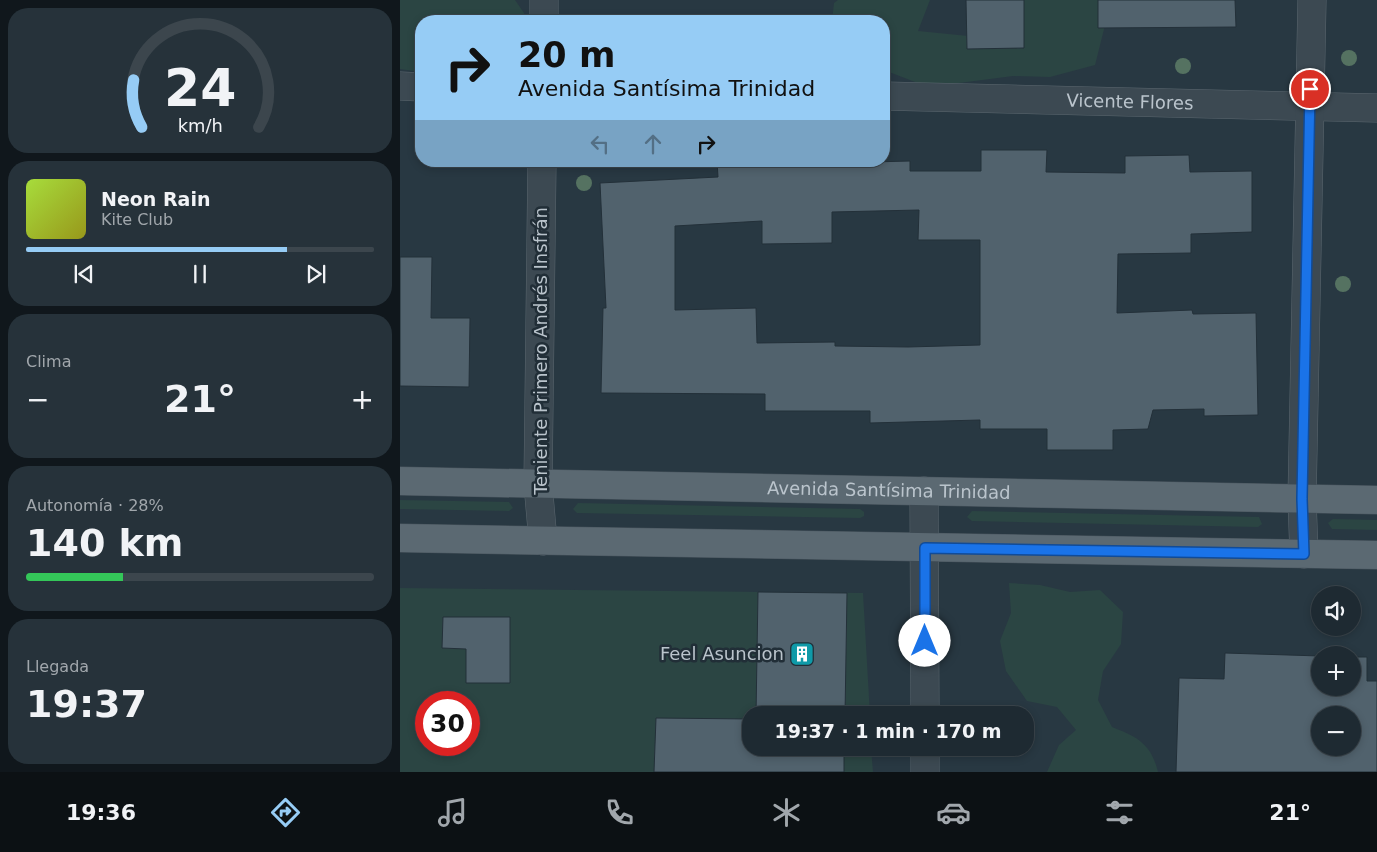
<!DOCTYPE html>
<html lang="es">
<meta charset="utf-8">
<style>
body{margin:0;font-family:"DejaVu Sans",sans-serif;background:#26323a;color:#f1f3f6;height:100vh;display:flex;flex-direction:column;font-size:19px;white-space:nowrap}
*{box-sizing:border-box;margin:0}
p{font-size:16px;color:#a1a7ac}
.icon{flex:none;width:28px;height:28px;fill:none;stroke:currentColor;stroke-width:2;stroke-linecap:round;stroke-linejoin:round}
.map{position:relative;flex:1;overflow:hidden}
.details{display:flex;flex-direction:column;gap:8px;padding:8px;background:#10171c;width:400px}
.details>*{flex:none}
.hud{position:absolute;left:15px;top:15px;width:475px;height:152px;border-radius:20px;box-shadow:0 2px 8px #0003,0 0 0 1px #3c464d;background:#96ccf5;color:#111;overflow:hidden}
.controls{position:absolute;left:911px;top:586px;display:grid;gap:10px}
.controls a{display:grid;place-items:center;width:50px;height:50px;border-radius:50%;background:#1e2a32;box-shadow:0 2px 8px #0003,0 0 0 1px #3c464d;font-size:25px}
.speed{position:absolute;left:15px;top:691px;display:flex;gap:10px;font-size:25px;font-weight:700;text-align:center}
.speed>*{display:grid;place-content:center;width:65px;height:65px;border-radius:50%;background:#1e2a32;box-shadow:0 2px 8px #0003,0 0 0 1px #3c464d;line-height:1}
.speed .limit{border:8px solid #d22;background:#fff;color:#111}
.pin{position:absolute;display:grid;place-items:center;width:42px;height:42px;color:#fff;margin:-21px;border:2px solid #fff;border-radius:50%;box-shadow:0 1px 5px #0007}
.me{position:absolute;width:55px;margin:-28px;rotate:0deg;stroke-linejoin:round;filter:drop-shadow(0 0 4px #0008)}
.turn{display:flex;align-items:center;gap:18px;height:105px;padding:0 20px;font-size:22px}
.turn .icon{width:65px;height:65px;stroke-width:2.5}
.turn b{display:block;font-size:35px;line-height:42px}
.lanes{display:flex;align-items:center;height:48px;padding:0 20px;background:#0003;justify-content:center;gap:25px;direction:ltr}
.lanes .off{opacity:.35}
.big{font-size:38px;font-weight:700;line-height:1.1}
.details .widget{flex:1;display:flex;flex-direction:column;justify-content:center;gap:8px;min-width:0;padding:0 18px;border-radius:20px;background:#26323a}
.details .dial{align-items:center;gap:0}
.dial svg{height:130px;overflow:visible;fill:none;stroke:#3c464d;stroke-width:7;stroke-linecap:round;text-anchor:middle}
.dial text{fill:#f1f3f6;stroke:none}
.song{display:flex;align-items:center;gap:15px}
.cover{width:60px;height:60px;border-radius:8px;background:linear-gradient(135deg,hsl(80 70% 55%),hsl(60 70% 35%))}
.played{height:5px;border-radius:2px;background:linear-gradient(90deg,#96ccf5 75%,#3c464d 75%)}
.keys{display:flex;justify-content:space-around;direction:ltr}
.heat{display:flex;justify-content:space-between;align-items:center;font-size:28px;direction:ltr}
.charge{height:8px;border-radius:4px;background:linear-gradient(90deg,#34c759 28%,#3c464d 0)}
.trip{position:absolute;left:342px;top:706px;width:292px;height:50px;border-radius:20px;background:#1e2a32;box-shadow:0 2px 8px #0003,0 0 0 1px #3c464d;font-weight:700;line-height:50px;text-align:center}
.tab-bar{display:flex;height:80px;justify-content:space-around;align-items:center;background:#0c1114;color:#a1a7ac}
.tab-bar .icon{width:35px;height:35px}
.tab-bar .current{color:#96ccf5}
.tab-bar b{font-size:22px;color:#f1f3f6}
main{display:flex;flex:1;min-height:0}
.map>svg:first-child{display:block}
.green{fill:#2b4543;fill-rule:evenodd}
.building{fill:#51626d;stroke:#233039;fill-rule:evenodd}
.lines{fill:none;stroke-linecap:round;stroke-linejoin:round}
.minor-casing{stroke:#5b676f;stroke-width:29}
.major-casing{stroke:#49555e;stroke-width:29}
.minor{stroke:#3c4952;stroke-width:28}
.major{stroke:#5b6972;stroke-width:28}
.tree{fill:#557261}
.route-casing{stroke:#114b97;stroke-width:12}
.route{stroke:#1a73e8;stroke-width:9}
.labels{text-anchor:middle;stroke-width:5;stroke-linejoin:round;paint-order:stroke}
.street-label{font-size:18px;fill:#bac4cc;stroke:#212e37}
.poi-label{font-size:18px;fill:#bac4cc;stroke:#212e37;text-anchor:end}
</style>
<main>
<section class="details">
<div class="widget dial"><svg viewBox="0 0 100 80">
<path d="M14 69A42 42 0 1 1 86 69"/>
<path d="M14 69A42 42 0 0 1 9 40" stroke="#96ccf5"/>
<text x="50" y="56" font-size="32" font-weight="700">24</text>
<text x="50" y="72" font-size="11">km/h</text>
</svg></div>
<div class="widget">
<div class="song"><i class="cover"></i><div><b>Neon Rain</b><p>Kite Club</p></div></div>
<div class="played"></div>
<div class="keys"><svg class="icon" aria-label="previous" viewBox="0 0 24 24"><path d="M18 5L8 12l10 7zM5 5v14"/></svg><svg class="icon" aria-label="pause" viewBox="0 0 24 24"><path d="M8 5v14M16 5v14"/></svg><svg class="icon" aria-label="next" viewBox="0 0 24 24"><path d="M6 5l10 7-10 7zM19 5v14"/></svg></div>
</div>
<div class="widget"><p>Clima</p>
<div class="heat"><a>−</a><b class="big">21°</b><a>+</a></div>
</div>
<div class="widget"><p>Autonomía · 28%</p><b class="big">140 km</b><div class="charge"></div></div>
<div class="widget"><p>Llegada</p><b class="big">19:37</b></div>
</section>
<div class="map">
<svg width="977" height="772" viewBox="0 0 977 772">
<rect width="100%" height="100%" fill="#283842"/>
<g class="green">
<path d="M0,0H115L124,13V21H21V72L0,69Z"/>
<path d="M438,0H530L518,31L619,41V0H706L705,25L695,65L650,77L613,76L528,87L484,70V21H432L434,3Z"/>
<path d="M0,500L109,502L113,508L109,511L0,509Z"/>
<path d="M178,503L460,509L464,512V516L460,518L177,513L173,509Z"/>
<path d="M572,511L859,517L862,524L858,527L572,521L567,517Z"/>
<path d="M933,519L977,520V530L932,529L928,523Z"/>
<path d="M609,583L640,585L670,592L700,590L723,612L721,644L703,671L698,700L712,727C737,737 751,743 758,772H647L659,745L676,730L657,707L627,701L606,671L600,641L611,613Z"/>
<path d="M0,588L463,593L470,715H351V748H471L473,772H0ZM26,702H69V745H26Z"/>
</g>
<g class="building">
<path d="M566,0H624V48L567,49Z"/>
<path d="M698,0H835L836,27L698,28Z"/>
<path d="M581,150H647L646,172L725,173V156L789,155L790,172L852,171V232L791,234V253L718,254L717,313L792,310L793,314L856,313L858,415L804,416V409L753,410L748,429L713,430V450H647V429H580V420L470,423V411H365V394L201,393L203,308H206L200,183L318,177L317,161H354V165L510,161V171H581ZM519,210L518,240H580V345L508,347L435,346V342L357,343L356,308L275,310V226L362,221V244L432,243V212Z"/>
<path d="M0,257H32L31,318H70L69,387L0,386Z"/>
<path d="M358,592L447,593L445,715H356Z"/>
<path d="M43,617H110V683H66V649L42,648Z"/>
<path d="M825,653L920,656V688H952V657H967V681H977V772H776L779,678L824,679ZM920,715H952V748H920Z"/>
<path d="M256,718L351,719V748H444V772H254Z"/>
</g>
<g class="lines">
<g class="minor-casing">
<g id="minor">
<path d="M144,21V0"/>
<path d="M0,86L21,87"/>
<path id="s1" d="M484,96L977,108"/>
<path d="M142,161L138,484L143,541"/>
<path d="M524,491L525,715"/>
<path d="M904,554L902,499L912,0"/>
<path d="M525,772V748"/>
</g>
</g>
<g class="major-casing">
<g id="major">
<path id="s2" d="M0,481L977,500"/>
<path d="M0,538L977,555"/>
</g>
</g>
<use href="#minor" class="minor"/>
<use href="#major" class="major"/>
</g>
<g class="tree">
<circle cx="949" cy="58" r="8"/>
<circle cx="783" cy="66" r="8"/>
<circle cx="184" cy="183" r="8"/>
<circle cx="943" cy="284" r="8"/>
</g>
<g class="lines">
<g class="route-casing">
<path id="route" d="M525,641V548L904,554L902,499L910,89"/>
</g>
<use href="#route" class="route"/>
</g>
<defs>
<g id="building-square" transform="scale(1.25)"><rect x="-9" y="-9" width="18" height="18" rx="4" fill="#0f9aa8" stroke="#212e37"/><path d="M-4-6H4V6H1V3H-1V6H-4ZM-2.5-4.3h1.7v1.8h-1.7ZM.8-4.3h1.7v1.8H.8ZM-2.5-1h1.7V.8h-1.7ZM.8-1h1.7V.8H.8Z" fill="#fff"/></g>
</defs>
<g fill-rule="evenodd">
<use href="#building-square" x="402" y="654"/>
</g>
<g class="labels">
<g class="street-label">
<text dy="6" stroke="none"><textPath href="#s1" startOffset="246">Vicente Flores</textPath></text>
<text transform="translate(141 351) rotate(-90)" y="6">Teniente Primero Andrés Insfrán</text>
<text dy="6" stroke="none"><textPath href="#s2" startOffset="489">Avenida Santísima Trinidad</textPath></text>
</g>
<g class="poi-label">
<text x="384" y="660">Feel Asuncion</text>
</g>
</g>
</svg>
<div class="controls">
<a><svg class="icon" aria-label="sound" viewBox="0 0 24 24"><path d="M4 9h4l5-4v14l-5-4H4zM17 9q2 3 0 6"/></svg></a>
<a>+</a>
<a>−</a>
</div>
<div class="speed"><div class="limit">30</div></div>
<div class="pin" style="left:910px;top:89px;background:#d93025"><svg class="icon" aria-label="arrive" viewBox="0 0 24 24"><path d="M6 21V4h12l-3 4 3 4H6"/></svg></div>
<svg class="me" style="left:525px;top:641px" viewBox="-20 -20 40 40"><circle r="19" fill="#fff"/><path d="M0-13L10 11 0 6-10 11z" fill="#1a73e8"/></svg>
<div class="trip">19:37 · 1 min · 170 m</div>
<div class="hud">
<div class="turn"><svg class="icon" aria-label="right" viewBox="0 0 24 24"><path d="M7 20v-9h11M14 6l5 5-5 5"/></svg><div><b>20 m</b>Avenida Santísima Trinidad</div></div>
<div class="lanes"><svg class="icon off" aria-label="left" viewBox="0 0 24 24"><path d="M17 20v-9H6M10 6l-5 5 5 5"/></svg><svg class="icon off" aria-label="ahead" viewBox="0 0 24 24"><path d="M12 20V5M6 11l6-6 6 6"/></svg><svg class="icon" aria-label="right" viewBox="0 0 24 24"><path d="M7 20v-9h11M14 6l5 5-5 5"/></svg></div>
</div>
</div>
</main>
<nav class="tab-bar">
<b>19:36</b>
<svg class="icon current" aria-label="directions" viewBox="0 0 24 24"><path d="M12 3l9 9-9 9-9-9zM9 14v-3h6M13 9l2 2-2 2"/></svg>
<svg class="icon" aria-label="music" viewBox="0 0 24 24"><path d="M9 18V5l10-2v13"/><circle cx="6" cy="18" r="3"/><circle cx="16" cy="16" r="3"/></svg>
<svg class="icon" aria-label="phone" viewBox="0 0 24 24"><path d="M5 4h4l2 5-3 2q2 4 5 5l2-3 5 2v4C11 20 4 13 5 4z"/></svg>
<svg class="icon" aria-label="climate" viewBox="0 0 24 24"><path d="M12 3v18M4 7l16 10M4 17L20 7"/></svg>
<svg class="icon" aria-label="car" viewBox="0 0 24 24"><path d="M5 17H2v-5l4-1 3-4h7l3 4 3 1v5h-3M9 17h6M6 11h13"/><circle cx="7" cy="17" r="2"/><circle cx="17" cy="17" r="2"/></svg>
<svg class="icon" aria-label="filters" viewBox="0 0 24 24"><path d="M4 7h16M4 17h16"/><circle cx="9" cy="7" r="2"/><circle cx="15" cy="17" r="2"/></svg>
<b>21°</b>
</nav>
